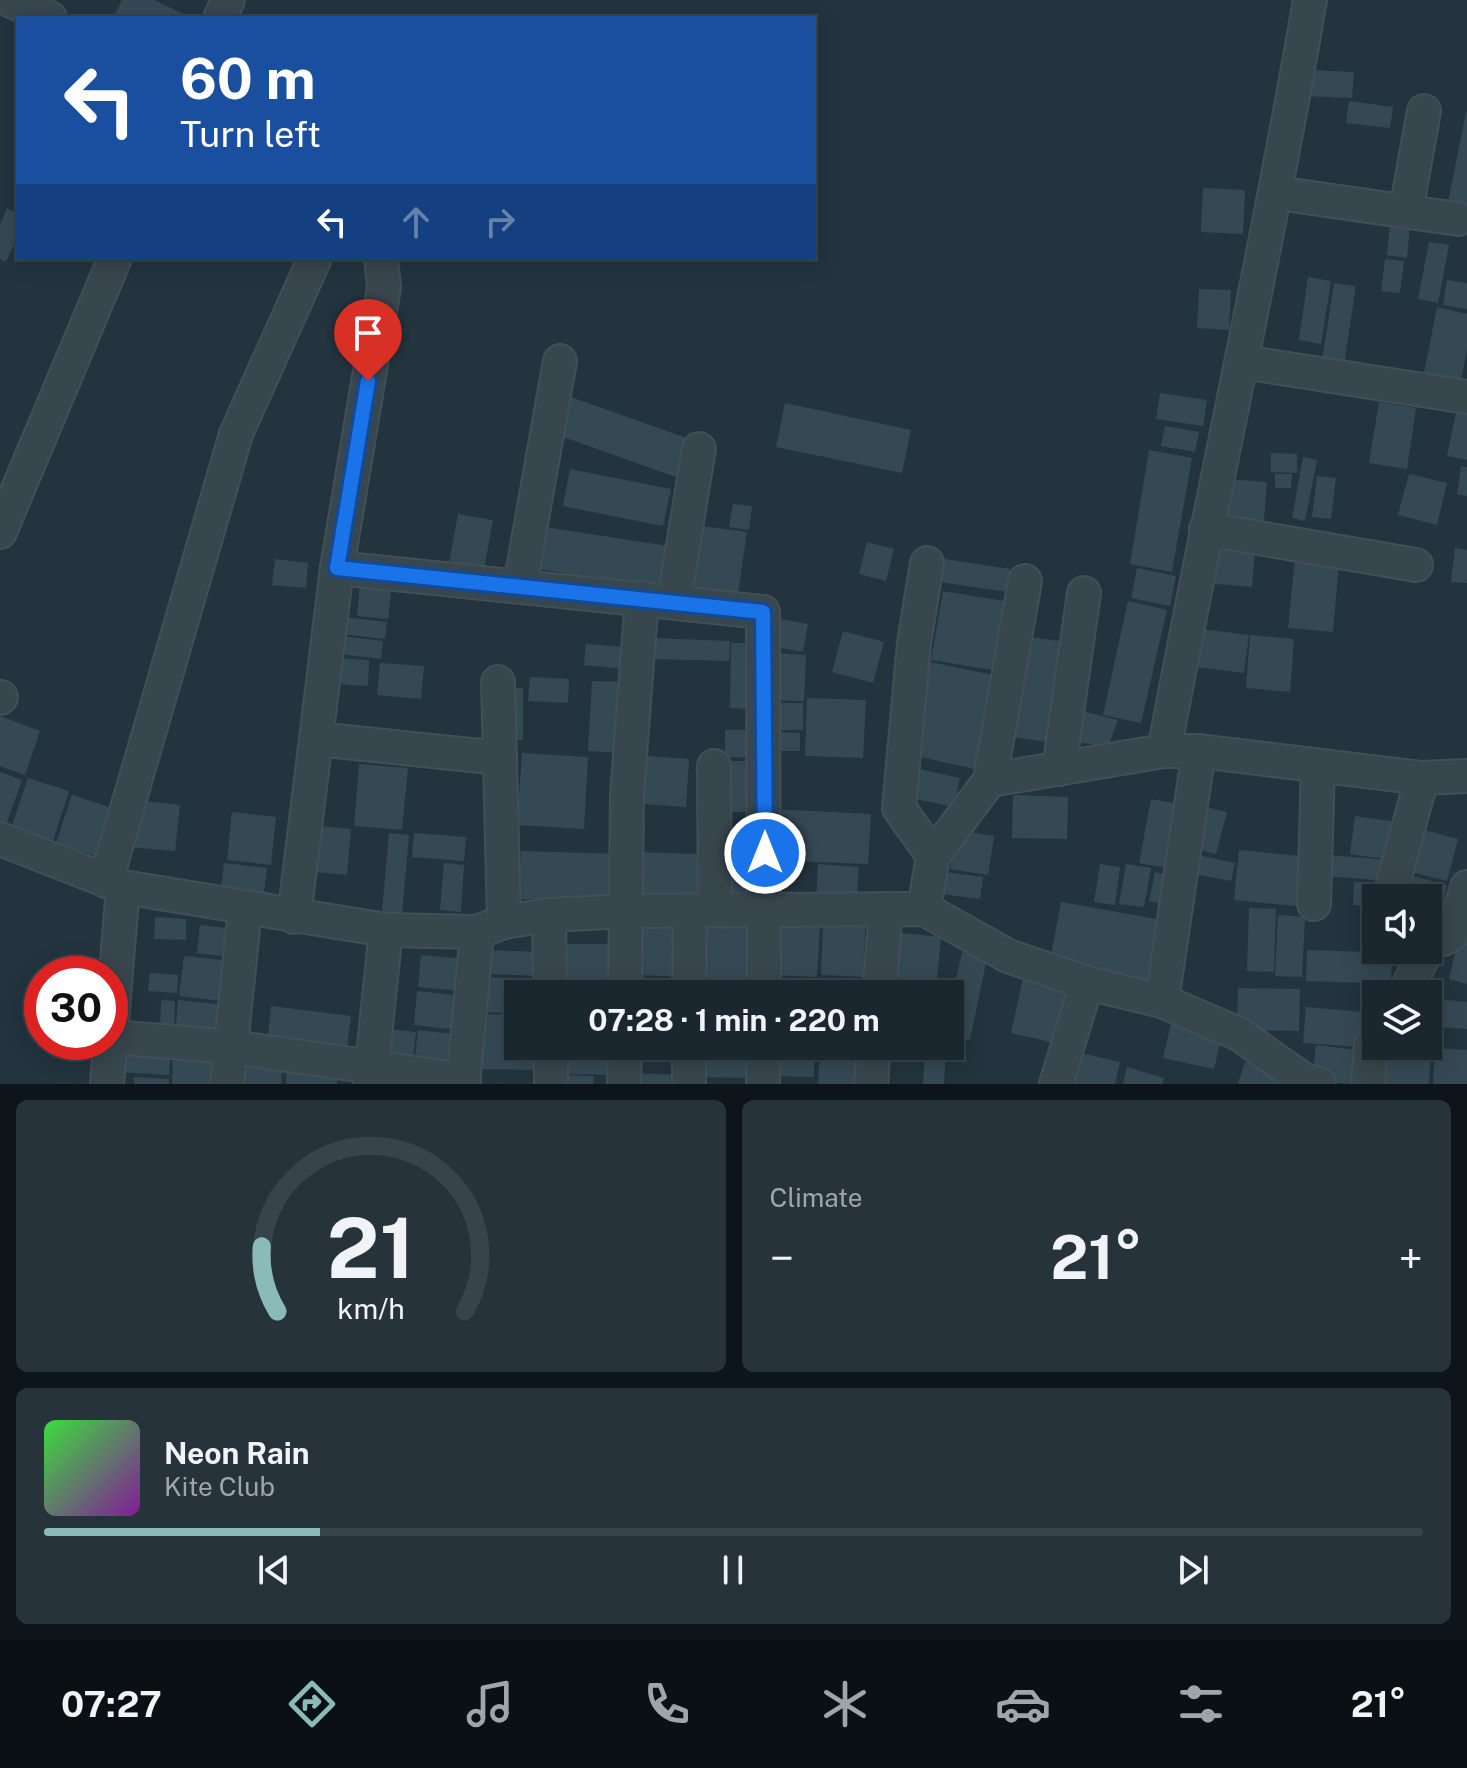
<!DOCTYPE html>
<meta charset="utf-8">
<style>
body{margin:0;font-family:"Public Sans",sans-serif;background:#27333b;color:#f1f3f6;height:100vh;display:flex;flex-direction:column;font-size:30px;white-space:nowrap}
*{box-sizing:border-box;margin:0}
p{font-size:26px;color:#9fa5aa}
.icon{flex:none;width:44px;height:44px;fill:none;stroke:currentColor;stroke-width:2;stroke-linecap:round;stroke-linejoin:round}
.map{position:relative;height:1084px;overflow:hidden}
.panel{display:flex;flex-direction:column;gap:16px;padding:16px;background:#0e151a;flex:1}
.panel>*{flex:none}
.top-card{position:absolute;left:16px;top:16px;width:800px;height:244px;border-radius:0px;box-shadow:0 4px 20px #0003,0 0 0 2px #38444b;background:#1a4fa0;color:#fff;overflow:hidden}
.tools{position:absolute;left:1362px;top:884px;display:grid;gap:16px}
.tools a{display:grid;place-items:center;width:80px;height:80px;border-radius:0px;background:#1a272f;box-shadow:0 4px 20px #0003,0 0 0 2px #38444b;font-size:40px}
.speed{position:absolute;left:24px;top:956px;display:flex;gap:16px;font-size:40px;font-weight:700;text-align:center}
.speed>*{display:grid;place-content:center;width:104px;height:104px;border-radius:50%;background:#1a272f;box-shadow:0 4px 20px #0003,0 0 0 2px #38444b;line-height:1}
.speed .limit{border:12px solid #d22;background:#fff;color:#111}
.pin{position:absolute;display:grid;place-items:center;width:68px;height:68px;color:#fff;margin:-82px -34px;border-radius:50% 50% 50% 0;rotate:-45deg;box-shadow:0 0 8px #0007}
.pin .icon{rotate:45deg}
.me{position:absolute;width:88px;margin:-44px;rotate:0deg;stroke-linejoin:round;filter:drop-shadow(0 0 6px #0008)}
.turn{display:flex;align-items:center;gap:28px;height:168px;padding:0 32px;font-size:36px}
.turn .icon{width:104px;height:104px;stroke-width:2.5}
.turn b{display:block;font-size:56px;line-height:68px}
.lanes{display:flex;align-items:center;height:76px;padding:0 32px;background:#0003;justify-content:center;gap:40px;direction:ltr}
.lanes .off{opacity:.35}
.big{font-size:60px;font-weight:700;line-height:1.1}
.panel .widget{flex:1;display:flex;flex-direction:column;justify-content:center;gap:12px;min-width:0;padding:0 28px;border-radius:12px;background:#27333b}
.panel .dial{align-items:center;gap:0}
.dial svg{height:208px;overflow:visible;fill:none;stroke:#38444b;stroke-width:7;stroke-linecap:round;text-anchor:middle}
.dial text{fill:#f1f3f6;stroke:none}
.song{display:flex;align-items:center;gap:24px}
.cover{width:96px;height:96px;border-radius:12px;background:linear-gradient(135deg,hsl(120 70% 55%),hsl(290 70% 35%))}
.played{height:8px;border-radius:4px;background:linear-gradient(90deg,#8bbbb9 20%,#38444b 20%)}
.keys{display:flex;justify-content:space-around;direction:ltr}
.heat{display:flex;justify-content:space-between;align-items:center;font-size:44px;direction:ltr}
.panel .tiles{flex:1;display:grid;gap:16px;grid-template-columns:1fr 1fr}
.widget:last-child{grid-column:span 2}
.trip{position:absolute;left:504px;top:980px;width:460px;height:80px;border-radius:0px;background:#1a272f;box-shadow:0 4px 20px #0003,0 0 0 2px #38444b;font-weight:700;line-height:80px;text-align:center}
.tabs{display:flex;height:128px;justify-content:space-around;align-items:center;background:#0a1013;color:#9fa5aa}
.tabs .icon{width:56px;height:56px}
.tabs .selected{color:#8bbbb9}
.tabs b{font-size:36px;color:#f1f3f6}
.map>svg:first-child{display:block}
.building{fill:#354955}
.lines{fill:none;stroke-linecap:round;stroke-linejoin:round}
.street-casing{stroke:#414f57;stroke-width:36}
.street{stroke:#38464e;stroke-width:32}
.route-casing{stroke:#114b97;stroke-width:20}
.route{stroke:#1a73e8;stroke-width:14}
</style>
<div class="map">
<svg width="1467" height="1084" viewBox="0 0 1467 1084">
<rect width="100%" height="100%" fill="#23343f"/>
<g class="building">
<path d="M122,0H154L184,14L182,18H113Z"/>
<path d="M1307,70L1354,72L1352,98L1305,96Z"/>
<path d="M1349,101L1393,107L1390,128L1346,123Z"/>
<path d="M1466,112H1467V206L1448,202Z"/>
<path d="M1203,188L1245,190L1243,234L1201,232Z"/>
<path d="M7,208L18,214V236L6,262L0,259V225Z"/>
<path d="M1390,224L1410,226L1407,258L1387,255Z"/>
<path d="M1429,242L1449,245L1438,303L1418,299Z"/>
<path d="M1385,259L1404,261L1400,293L1381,291Z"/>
<path d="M1308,277L1331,281L1321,344L1299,340Z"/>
<path d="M1447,280L1467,283V309L1443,305Z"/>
<path d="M1334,283L1356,286L1344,364L1322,361Z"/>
<path d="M1199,289L1231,290L1229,330L1197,328Z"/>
<path d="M1437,307L1467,314V350L1460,385L1423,378Z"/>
<path d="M1160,393L1207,400L1203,426L1156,419Z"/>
<path d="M568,396L695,441L681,479L555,434Z"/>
<path d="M1379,402L1416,408L1407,469L1369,463Z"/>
<path d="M785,403L911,430L902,473L776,447Z"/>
<path d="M1456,412L1467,414V460L1447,456Z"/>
<path d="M1165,426L1199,432L1195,452L1161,446Z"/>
<path d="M1149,450L1192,458L1172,572L1130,564Z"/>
<path d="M1271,453L1297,454V473L1271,472Z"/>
<path d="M1303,457L1317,460L1305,521L1292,518Z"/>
<path d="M1461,466L1467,467V496L1457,494Z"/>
<path d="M570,469L671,489L663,526L563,506Z"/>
<path d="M1275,474H1292L1291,488H1275Z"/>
<path d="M1409,474L1447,483L1437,525L1398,515Z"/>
<path d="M1317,476L1336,478L1331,519L1312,517Z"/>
<path d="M1224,479L1267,482L1264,520L1221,517Z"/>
<path d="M733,504L752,506L749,530L729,527Z"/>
<path d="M458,514L493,520L484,569L449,563Z"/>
<path d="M538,526L675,547L669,589L532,568Z"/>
<path d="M701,526L747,532L736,607L690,600Z"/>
<path d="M867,542L894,549L886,581L859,574Z"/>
<path d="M1208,547L1255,550L1252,587L1204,583Z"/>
<path d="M1455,548L1467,550V583L1451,582Z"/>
<path d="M1295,558L1339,562L1333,632L1288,628Z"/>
<path d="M275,559L308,563L306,588L272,585Z"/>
<path d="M944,559L1010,569L1007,592L940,582Z"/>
<path d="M1137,568L1176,576L1170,606L1131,598Z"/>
<path d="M360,581L392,584L388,619L357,616Z"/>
<path d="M943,591L1004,601L993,670L931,660Z"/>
<path d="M1128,601L1167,610L1141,723L1103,715Z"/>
<path d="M336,616L387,622L385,639L333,633Z"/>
<path d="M775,618L808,624L803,652L770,646Z"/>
<path d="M1194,628L1249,635L1244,673L1189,666Z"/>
<path d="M843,631L884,642L873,683L832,672Z"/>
<path d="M334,635L383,641L381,659L332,653Z"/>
<path d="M1250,635L1294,639L1290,692L1246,688Z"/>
<path d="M1020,636L1069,642L1055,743L1006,736Z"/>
<path d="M652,638L730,641L729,661L651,659Z"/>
<path d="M731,643H750L749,709L730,708Z"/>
<path d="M586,644L627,647L625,669L584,665Z"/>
<path d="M773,653L806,655L804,701L771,700Z"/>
<path d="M333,658L369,660L368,686L332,684Z"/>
<path d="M925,661L1003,677L983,771L912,755Z"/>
<path d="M380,663L424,666L421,699L377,695Z"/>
<path d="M530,677L569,679L568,703L528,701Z"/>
<path d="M592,681L632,682L629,753L588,751Z"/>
<rect x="508" y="688" width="15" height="52"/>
<path d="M807,698L866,700L863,758L805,756Z"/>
<rect x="772" y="703" width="31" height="27"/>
<path d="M1082,711L1118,720L1108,747L1078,742Z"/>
<path d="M0,716L40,731L25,775L0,766Z"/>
<path d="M725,730H759V758L725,757Z"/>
<path d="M772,732L800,733V751H772Z"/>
<path d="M522,753L588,757L584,829L517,825Z"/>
<path d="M633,755L689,759L686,807L629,803Z"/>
<path d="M725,761H758L757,812H724Z"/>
<path d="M359,764L408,768L402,830L354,826Z"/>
<path d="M914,768L960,778L954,807L907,797Z"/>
<path d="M0,772L22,780L5,828L0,826Z"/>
<path d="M28,778L69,791L53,841L11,828Z"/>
<path d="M72,795L115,809L99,857L56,843Z"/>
<path d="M1013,795L1068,797L1067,839L1012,838Z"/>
<path d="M1151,799L1190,806L1177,870L1139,863Z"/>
<path d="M135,800L180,805L175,851L130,847Z"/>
<path d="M1196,805L1227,812L1216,854L1186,846Z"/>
<path d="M771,809L871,814L868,864L768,860Z"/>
<path d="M232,812L276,817L271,865L227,860Z"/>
<path d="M1355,816L1398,822L1393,860L1350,854Z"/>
<path d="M308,825L351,829L347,875L303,871Z"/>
<path d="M1413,827L1458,839L1447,881L1402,870Z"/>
<path d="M956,830L994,836L988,875L950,869Z"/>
<path d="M389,833L409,835L401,925L381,923Z"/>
<path d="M414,833L466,837L464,861L412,857Z"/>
<path d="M1239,850L1309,857L1304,907L1234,900Z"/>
<path d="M521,851L621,854L620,902L519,899Z"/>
<path d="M635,852L699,854L697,902L633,900Z"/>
<path d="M1189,853L1235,863L1231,881L1185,872Z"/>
<path d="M729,854L762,856L760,906L729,902Z"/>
<path d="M1327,855L1390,860L1388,881L1325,876Z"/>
<path d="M224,863L267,868L263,902L220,897Z"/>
<path d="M444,863L464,865L461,912L440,910Z"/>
<path d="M818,864L859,867L856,907L816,905Z"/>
<path d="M1100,864L1120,867L1115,905L1094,902Z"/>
<path d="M1126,864L1151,868L1144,907L1119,904Z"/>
<path d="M945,872L983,877L980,899L942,894Z"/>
<path d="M1155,872L1175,876L1168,905L1149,901Z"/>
<path d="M1401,873L1447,885L1436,931L1428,929V898H1395Z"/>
<path d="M1354,882L1382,883L1376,907L1353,905Z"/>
<path d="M1061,902L1168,921L1155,989L1048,970Z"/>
<path d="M824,908L866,910L863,977L821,975Z"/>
<path d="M1249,908L1276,909L1274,972L1247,971Z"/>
<path d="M1278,915L1305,917L1302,977L1275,976Z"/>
<path d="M155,917L186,919V940L154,939Z"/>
<path d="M636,919L688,920L686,977L635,975Z"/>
<path d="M704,920L758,922L757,979L703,978Z"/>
<path d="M772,921L820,924L817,977L770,975Z"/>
<path d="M200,925L234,929L230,957L197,953Z"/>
<path d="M1461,927L1467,928V984L1449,979Z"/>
<path d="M892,932L941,937L936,989L887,983Z"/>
<path d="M557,944H624L623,994H556Z"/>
<path d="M483,950L541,952V976L483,974Z"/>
<path d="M1307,950L1368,952L1367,961L1392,963L1390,994H1376V1008H1366L1367,983L1306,981Z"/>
<path d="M962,952L987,958L970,1040L950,1035V1007Z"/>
<path d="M421,955L466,959L463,991L418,987Z"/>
<path d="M184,956L233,961L229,1002L179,996Z"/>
<path d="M1025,969L1069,979L1055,1043L1011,1033Z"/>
<path d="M150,973L178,975L177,993L148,991Z"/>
<path d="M482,977L537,979V994H518V1013L481,1012Z"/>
<path d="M633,980L686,981V994H633Z"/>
<path d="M819,981L862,983V994H818Z"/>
<path d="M699,982L759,983V994H699Z"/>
<path d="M886,986L936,992V994H884Z"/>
<path d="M1238,988L1300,989L1299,1031L1237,1030Z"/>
<path d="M417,991L462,996L458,1030L414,1025Z"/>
<path d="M1428,998L1467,1002V1029L1428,1026Z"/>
<path d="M161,1000L175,1001L174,1032H160Z"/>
<path d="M178,1000L226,1005L222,1041L175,1037Z"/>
<path d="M271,1006L351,1016L346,1055L267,1045Z"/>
<path d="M1306,1007L1362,1012L1360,1047L1303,1043Z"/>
<path d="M475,1014L518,1015V1046H544L543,1070L474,1069Z"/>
<path d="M1172,1019L1223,1031L1214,1069L1163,1058Z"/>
<path d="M387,1029L416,1032L412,1064L385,1060Z"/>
<path d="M418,1030L464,1035L459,1072L414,1067Z"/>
<path d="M119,1044L171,1048L169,1075L117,1072Z"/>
<path d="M1316,1045L1356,1050L1352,1084L1312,1081Z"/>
<path d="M564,1046H619L618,1075L564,1074Z"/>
<path d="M691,1046H757V1078L691,1077Z"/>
<path d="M769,1046H814V1077L769,1076Z"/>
<path d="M879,1046H922L921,1057L878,1052Z"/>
<path d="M925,1046H946L944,1084H923Z"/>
<path d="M1379,1046L1431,1049L1429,1084H1377Z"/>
<path d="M1435,1048L1467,1050V1084H1433Z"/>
<path d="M820,1050L857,1052L855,1084H818Z"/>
<path d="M1068,1050L1120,1062L1115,1084H1060Z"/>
<path d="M173,1051L223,1053L221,1084H172Z"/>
<path d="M234,1061L282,1066L281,1084H232Z"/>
<path d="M1245,1062L1300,1078L1298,1084H1238Z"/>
<path d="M287,1067L338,1071L337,1084H286Z"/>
<path d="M1127,1067L1164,1078L1162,1084H1123Z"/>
<path d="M630,1073L687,1075V1084H630Z"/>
<path d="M565,1075L594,1076L593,1084H565Z"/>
<path d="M134,1077L169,1079V1084H134Z"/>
</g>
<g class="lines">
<g class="street-casing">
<g id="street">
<path d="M9,0L50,18"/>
<path d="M220,18L228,0"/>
<path d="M1277,193L1458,219"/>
<path d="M1406,211L1424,111"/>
<path d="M1243,362L1467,397"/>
<path d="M1206,529L1416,565"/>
<path d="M0,532L115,258"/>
<path d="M927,563L914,643L899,808L933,856"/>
<path d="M337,568L763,612L764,994"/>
<path d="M520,586L560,361"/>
<path d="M674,600L699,449"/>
<path d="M498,682L504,922"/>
<path d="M0,698L1,697"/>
<path d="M316,739L500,758"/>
<path d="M1164,751C1211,500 1267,251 1310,0"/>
<path d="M714,766L715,910"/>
<path d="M1059,769L1084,593"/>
<path d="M990,780L1164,751H1199L1422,778L1467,776"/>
<path d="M0,839L123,887L386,930L477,932L504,922L549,915L627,911L924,909L1008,956L1087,983L1162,1001L1239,1034L1304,1080L1319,1084"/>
<path d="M106,881L236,434L315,258"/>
<path d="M1389,898L1422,778"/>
<path d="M1314,904L1318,766"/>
<path d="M924,909L933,856L990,780L1025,581"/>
<path d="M549,915L550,994"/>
<path d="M294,917L337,568L384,287L381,258"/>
<path d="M1428,948L1434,936L1443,939L1453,933L1467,887"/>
<path d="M625,994L627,794L642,598"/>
<path d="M689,994L690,911"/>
<path d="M879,994L886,909"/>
<path d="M1404,994L1427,950"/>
<path d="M1162,1001L1199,751"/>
<path d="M113,1037L231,1047L464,1080"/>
<path d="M551,1046V1084"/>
<path d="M107,1084L123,887"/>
<path d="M227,1084L245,910"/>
<path d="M370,1084L386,930"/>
<path d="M463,1084L477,932"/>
<path d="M624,1084L625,1046"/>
<path d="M689,1084V1046"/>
<path d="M763,1084L764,1046"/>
<path d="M871,1084L874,1046"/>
<path d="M1056,1084L1087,983"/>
<path d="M1368,1084L1371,1045L1376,1038"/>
</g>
</g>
<use href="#street" class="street"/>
</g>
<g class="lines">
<g class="route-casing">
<path id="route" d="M368,381L337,568L763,612L765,853"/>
</g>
<use href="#route" class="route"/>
</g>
</svg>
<div class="tools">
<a><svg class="icon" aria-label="sound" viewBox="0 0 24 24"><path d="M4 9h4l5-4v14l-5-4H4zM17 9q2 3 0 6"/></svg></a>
<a><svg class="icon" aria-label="layers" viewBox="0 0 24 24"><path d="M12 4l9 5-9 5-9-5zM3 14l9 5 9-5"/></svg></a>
</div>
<div class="speed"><div class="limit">30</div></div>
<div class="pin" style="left:368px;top:381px;background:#d93025"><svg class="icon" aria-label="arrive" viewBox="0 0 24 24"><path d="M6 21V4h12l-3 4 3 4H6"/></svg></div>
<svg class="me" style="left:765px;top:853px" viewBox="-20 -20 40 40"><circle r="17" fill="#1a73e8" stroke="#fff" stroke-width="3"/><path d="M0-11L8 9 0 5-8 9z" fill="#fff"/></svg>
<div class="trip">07:28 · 1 min · 220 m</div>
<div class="top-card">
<div class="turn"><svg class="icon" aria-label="left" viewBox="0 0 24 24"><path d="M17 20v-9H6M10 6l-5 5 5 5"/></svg><div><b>60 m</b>Turn left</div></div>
<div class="lanes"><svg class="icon" aria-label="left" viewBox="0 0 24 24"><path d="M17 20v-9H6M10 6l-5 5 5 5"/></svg><svg class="icon off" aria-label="ahead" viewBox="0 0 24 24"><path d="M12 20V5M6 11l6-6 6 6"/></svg><svg class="icon off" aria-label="right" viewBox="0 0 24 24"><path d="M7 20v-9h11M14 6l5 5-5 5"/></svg></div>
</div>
</div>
<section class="panel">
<div class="tiles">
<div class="widget dial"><svg viewBox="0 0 100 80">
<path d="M14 69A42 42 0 1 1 86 69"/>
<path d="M14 69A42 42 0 0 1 8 44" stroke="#8bbbb9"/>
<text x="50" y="56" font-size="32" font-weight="700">21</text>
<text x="50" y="72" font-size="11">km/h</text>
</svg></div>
<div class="widget"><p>Climate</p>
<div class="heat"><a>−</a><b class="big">21°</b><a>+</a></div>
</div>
<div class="widget">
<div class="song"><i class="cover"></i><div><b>Neon Rain</b><p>Kite Club</p></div></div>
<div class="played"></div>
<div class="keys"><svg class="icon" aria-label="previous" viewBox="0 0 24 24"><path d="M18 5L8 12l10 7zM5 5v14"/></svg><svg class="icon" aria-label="pause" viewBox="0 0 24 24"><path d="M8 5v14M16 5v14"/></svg><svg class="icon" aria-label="next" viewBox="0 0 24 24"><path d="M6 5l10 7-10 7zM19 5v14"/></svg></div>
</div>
</div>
</section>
<nav class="tabs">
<b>07:27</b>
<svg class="icon selected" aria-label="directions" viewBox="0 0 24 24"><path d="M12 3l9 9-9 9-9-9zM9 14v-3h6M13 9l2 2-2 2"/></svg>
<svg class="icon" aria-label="music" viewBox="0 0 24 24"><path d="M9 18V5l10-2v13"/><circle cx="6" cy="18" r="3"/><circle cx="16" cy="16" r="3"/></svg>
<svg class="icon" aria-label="phone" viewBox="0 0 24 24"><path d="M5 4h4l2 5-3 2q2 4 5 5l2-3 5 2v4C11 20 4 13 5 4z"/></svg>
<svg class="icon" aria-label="climate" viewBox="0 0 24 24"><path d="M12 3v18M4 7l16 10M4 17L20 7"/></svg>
<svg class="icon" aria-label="car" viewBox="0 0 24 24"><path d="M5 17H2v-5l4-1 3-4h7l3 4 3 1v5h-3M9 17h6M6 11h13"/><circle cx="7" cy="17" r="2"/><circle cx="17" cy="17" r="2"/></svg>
<svg class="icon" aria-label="filters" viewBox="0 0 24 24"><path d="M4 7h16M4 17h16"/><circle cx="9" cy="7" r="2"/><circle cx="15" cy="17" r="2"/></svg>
<b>21°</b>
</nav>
